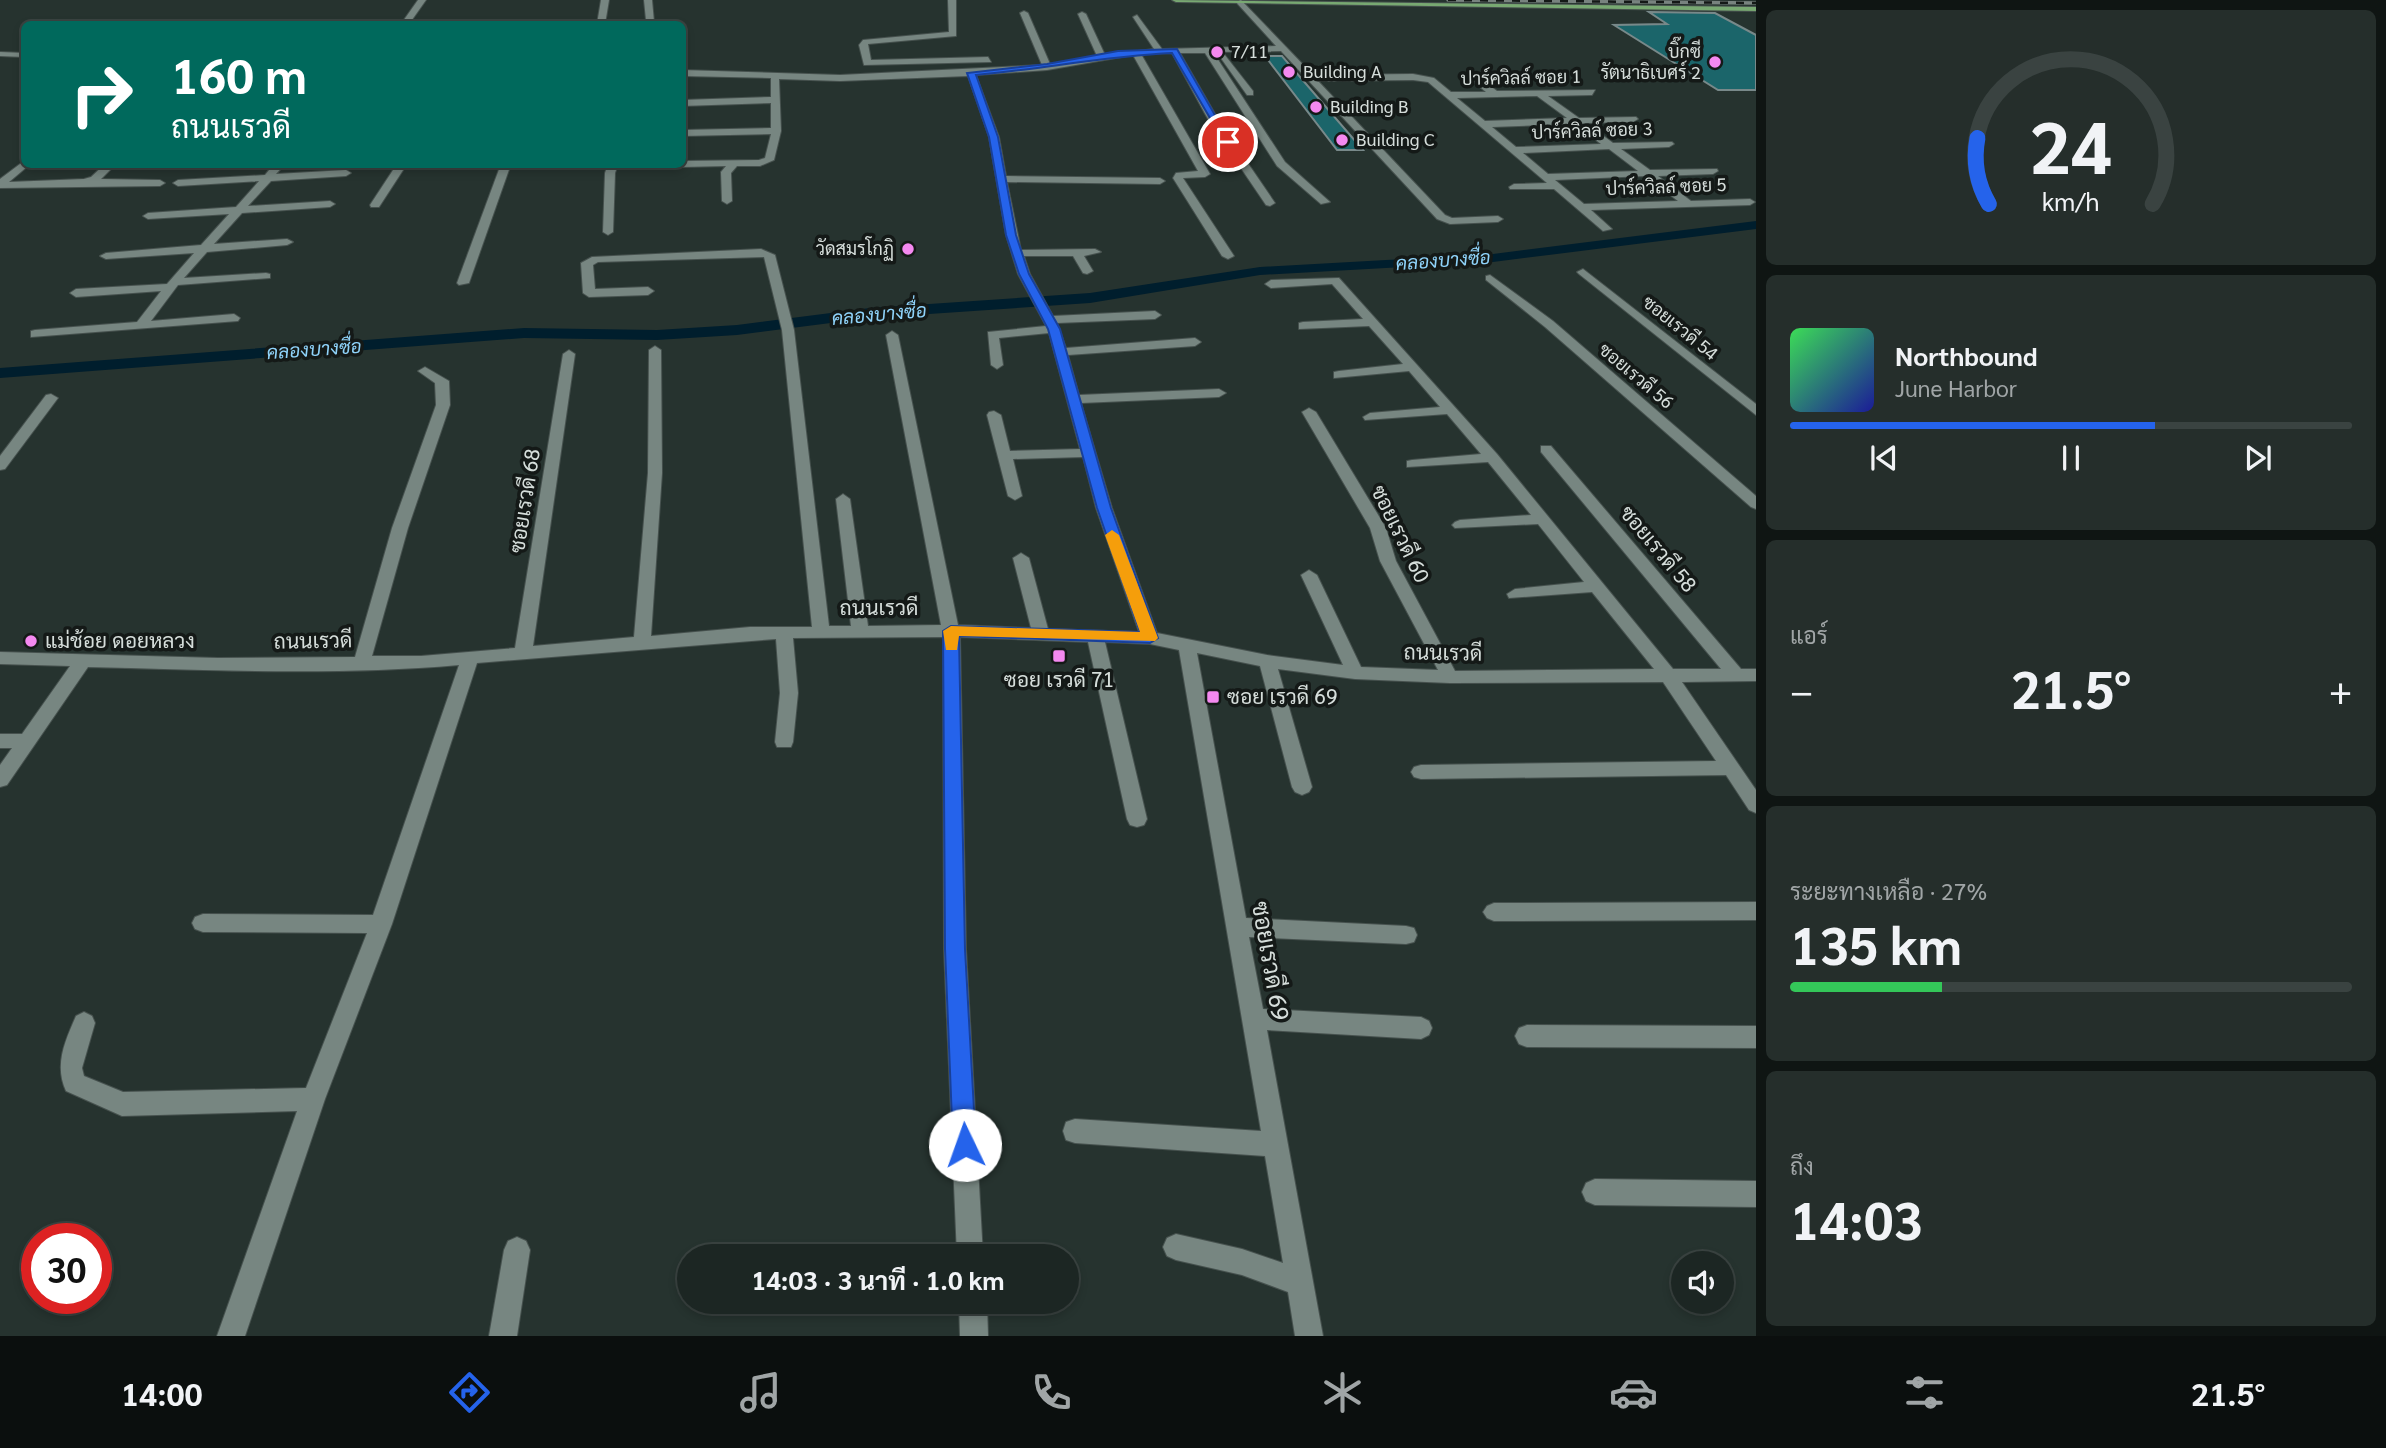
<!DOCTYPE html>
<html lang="th">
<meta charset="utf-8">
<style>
body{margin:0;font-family:Georgia,Sarabun,serif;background:#252e2b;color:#f1f3f6;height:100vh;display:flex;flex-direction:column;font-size:26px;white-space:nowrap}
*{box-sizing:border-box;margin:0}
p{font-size:23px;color:#a0a5a6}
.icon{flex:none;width:38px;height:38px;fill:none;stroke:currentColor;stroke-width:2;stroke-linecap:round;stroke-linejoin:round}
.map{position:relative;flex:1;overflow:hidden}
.side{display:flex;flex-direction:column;gap:10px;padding:10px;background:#0f1513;width:630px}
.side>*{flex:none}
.banner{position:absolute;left:21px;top:21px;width:665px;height:147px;border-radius:10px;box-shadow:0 4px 10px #0003,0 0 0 2px #3a4341;background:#00695c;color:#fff;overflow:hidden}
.tools{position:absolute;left:1671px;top:1251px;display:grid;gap:14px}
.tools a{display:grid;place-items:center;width:63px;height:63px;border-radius:50%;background:#1c2623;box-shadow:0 4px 10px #0003,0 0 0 2px #3a4341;font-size:35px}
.speed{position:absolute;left:21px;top:1223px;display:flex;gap:14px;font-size:35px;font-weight:700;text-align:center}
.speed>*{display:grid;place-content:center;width:91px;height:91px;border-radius:50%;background:#1c2623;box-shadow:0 4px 10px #0003,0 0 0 2px #3a4341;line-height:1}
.speed .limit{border:10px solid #d22;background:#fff;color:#111}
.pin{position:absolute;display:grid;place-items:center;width:60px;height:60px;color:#fff;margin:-30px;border:4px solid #fff;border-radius:50%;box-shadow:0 2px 7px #0007}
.me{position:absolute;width:77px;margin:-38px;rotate:357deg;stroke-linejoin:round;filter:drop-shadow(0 0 5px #0008)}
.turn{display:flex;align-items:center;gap:24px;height:147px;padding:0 35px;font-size:32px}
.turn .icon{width:91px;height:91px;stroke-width:2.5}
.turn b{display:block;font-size:49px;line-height:60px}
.big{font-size:52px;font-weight:700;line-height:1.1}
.side .widget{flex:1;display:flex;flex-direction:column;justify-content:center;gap:10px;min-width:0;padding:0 24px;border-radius:10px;background:#252e2b}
.side .dial{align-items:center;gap:0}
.dial svg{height:182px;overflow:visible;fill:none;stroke:#3a4341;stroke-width:7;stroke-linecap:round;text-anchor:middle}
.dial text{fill:#f1f3f6;stroke:none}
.song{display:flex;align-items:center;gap:21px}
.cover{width:84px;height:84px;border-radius:10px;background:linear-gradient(135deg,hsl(130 70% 55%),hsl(240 70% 35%))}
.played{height:7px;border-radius:4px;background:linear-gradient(90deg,#2563eb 65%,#3a4341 65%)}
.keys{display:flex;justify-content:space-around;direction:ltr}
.heat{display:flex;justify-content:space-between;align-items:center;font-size:38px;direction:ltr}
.charge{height:10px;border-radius:5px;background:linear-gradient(90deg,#34c759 27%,#3a4341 0)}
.trip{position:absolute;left:677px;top:1244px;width:402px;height:70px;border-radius:35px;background:#1c2623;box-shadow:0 4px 10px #0003,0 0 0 2px #3a4341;font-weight:700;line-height:70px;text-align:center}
.tab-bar{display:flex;height:112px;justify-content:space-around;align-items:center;background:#0b0f0e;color:#a0a5a6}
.tab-bar .icon{width:49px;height:49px}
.tab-bar .selected{color:#2563eb}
.tab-bar b{font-size:32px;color:#f1f3f6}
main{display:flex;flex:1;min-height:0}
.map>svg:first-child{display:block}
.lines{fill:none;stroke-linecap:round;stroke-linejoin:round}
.canal{fill:#001e2d;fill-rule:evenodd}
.building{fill:#1b656a;stroke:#78898a;stroke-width:2}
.minor-casing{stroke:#46514e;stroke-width:2}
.major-casing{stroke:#46514e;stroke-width:2}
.minor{fill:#778681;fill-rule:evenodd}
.major{fill:#78a972;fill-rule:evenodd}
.rail-casing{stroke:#78837f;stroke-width:3.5}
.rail{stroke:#141917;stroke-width:2.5;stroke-dasharray:8;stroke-linecap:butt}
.route{fill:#2563eb;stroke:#184099;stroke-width:2}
.slow{fill:#f59e0b}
.poi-dot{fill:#f489f0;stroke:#141917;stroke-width:2.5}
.labels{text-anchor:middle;stroke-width:7;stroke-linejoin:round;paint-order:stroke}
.far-poi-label{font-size:18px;fill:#d5ddda;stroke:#141917;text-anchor:start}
.far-street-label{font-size:18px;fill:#d5ddda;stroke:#141917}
.far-water-label{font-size:19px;font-style:italic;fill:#8fd3fa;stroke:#141917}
.street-label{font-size:21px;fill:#d5ddda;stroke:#141917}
.poi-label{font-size:21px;fill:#d5ddda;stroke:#141917;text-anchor:start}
.near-street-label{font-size:24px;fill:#d5ddda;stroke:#141917}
</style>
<main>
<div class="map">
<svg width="1756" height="1336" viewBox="0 0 1756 1336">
<rect width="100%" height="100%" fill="#26332f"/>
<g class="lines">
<path class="canal" d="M1756,221V229L1493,262L1260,275L1090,303L870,318L737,335L657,340L524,338L0,378V368L524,328L657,330L737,325L870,308L1090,293L1260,267L1493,254Z"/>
</g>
<g class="building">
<path d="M1649,12L1715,13L1756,35V90H1718L1614,25L1667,24Z"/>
<path d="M1265,56H1282L1363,150H1337Z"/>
</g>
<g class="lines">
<g class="minor-casing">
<g id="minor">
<path d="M418,0H426L409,24H401Z"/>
<path d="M601,0H609L605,24H597Z"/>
<path d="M644,0H652L654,22L636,24L646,20Z"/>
<path d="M948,0H956V36L868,44L871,60L988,57L991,62L864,65L859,45L863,40L949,32Z"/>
<path d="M1241,0L1313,75L1413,74L1434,78L1451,92H1486L1468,77L1471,72L1497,91L1595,90L1592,95L1548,96L1579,118L1636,117L1638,119L1633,122L1586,123L1613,143L1672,142L1674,144L1669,147L1621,149L1650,170L1717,169L1718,171L1713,174L1658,176L1691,201L1750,199L1755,202L1750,205L1591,210L1612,229L1603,231L1554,189H1510L1509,187L1514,184L1547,183L1428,82L1413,80L1318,81L1445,215L1452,218L1498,216L1503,219L1498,222L1450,224L1437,219L1281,51L1213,52L1285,162L1330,202L1321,204L1277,166L1205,53H1180L1219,121L1275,203L1270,206L1266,205L1209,121L1172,53L1141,54L1210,174L1205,177L1183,178L1234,256L1228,259L1222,256L1173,178L1176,173L1198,171L1133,55L1047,70L976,75L999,137L1006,176L1160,178L1165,181L1160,184L1007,182L1021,250L1095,249L1101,252L1084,256L1093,271L1087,274L1083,273L1073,256H1024L1030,274L1053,316L1155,311L1161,315L1155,319L1057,323L1066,348L1195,338L1201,342L1195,346L1068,355L1079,395L1219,389L1226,393L1219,397L1081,403L1112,508L1157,633L1267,655L1343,665L1301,575L1309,570L1317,575L1361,667L1438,670L1380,561L1370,528L1302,412L1309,408L1316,412L1386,528L1396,561L1455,671L1654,669L1592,592L1509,598L1507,594L1515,589L1584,582L1538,524L1455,528L1452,525L1455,522L1460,520L1531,515L1488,462L1407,467V461L1412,460L1481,454L1447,414L1365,420L1363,417L1370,413L1440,407L1409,371L1334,378V372L1339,371L1403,364L1369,326L1299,329V323L1303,322L1363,319L1332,284L1271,288L1265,284L1271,280L1339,278L1497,454L1673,669H1721L1541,452V446H1551L1741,669H1756V681L1682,682L1756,790V813L1749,810L1726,775L1421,779L1414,777L1411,772L1414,767L1421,765L1716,761L1663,682L1450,683L1355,679L1278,669L1312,787L1309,792L1302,795L1295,792L1292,787L1260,666L1197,653L1246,918L1406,926L1414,928L1417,935L1414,942L1406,944L1249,937L1263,1009L1421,1017L1429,1021L1432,1028L1429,1035L1421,1039L1267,1030L1323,1336H1295L1288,1292L1242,1275L1176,1260L1167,1256L1163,1247L1167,1238L1176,1234L1242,1249L1283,1263L1265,1156L1075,1143L1066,1140L1063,1131L1066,1122L1075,1119L1261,1131L1179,650L1150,644L1105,642L1147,819L1144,825L1137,827L1130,825L1127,819L1088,642L960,637L966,949L983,1256H957L944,949L943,637L793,638L798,693L793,742L791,747H777L775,742L780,693L776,639L477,663L392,924L325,1099L245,1336H217L297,1111L122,1116L66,1091C54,1065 65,1041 76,1016L84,1012L92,1016L95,1023L82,1068L84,1076L123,1092L306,1088L367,933L203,932L195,929L192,923L195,917L203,914L373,915L459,665C336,676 211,670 88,667L7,785L0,787V765L12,748H0V734H22L70,666L0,664V652L218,658L355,657L392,528L436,405L435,383L418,371L425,367L449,381L450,405L408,528L372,656H421L515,648L563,354L569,350L575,354L533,646L634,637L648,473L649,350L655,346L661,350L662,473L651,636L750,627H812L782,330L764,257L598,262L593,265L595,289L648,287L654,291L648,295L589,297L583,293L581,263L592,257L761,249L775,255L794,330L829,626H851L836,499L843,494L850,499L868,626L941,625L886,335L892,331L898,335L958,625L1031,628L1013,558L1021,553L1029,558L1048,629L1139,632L1096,508L1083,457L1013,459L1022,496L1015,500L1008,496L987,415L989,412L994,411L1001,415L1010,451L1080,449L1049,333L999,338L1003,365L997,369L991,365L988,332L1046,326L1018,274L1006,235L989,137L968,76L840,81L779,79L781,131L774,160L760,166H737L731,173L732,201L727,204L722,201L721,172L726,166L682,167L677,164H682V161L759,160L765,158L771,134L682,136V130L771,128V103L682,106V100L771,97V78L682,76V70L840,75L1042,65L1020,13L1024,11L1028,13L1050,64L1097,56L1078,14L1082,12L1086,14L1105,55L1154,49L1133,17L1137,15L1162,49L1276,46L1236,2ZM1537,96L1567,118L1485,121L1457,98ZM1575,124L1601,144L1516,147L1492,127ZM1609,149L1638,171L1548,174L1523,153ZM1645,176L1678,201L1584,204L1555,180Z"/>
<path d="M0,52L24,53V57L0,56Z"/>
<path d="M1218,54H1224L1253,91V95H1247Z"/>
<path d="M24,161L28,166L9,182L84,179L91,177L105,164H116L101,179L160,180L165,183L160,186L0,188V179Z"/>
<path d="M274,164H285L276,174L346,170L351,173L346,176L271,181L248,206L330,201L335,204L330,207L242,213L214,244L287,239L293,242L287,245L207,252L184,278L266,273L270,274V278L178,285L151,321L234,314L240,318L238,321L31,337V331L35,330L137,322L161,291L76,297L70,293L76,289L167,284L194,253L106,259L100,256L106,253L201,245L229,214L148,219L143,216L148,213L236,207L259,181L178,186L173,183L178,180L265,175Z"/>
<path d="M397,164H407L379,207H371L370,205Z"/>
<path d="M501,164H511L469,283L459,285L457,283Z"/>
<path d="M608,164H618L615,173L613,232L608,235L603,232L605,173Z"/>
<path d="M1583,269L1756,404V415L1579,274L1577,272Z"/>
<path d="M1490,275L1553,321L1756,496V509L1751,507L1545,327L1486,280V276Z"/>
<path d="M51,394L58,398L5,469L0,470V456L46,395Z"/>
<path d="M1756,902V920L1494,921L1487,918L1483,912L1487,906L1494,903Z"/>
<path d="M1527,1025L1756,1026V1048L1527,1047L1519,1044L1515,1036L1519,1028Z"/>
<path d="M1595,1179L1756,1181V1207L1595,1205L1586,1201L1582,1192L1586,1183Z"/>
<path d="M517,1237L526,1241L530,1250L517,1336H489L504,1250L508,1241Z"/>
<path d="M959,1302H987L988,1336H960Z"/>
</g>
</g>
<g class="major-casing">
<path id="major" d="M1172,0L1756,7V11L1176,2Z"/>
</g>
<use href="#minor" class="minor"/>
<use href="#major" class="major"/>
<g class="rail-casing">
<path id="rail" d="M1448,0L1756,3"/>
</g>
<use href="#rail" class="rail"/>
</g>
<path class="route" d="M1177,49L1231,143L1224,142L1172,53C1106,56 1042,69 976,75L998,137L1016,235L1029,274L1060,329L1111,508L1158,638L1150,643L959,636L965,949L976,1145L973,1153L965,1156L957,1153L953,1145L945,949L943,631L951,626L1140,632L1097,508L1048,329L1019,274L1006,235L989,137L967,73L1047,64L1118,51Z"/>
<path class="slow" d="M1112,530L1119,535L1158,638L1155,641L959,636L957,650H946L943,631L951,626L1140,632L1105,535Z"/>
<g class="poi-dot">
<circle cx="1217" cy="52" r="7"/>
<circle cx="1715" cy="62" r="7"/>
<circle cx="1289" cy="72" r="7"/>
<circle cx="1316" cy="107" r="7"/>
<circle cx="1342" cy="140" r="7"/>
<circle cx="908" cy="249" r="7"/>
<circle cx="31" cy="641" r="7"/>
<rect x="1052" y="649" width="14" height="14" rx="3.5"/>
<rect x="1206" y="690" width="14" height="14" rx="3.5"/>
</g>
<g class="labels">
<g class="far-poi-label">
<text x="1231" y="58">7/11</text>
<text x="1701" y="58" text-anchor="end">บิ๊กซี<tspan x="1701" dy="21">รัตนาธิเบศร์ 2</tspan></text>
<text x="1303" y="78">Building A</text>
<text x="1330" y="113">Building B</text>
<text x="1356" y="146">Building C</text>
<text x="894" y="255" text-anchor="end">วัดสมรโกฏิ</text>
</g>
<g class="far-street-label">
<text transform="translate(1521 78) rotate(-1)" y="6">ปาร์ควิลล์ ซอย 1</text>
<text transform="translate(1592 131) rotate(-2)" y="6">ปาร์ควิลล์ ซอย 3</text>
<text transform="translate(1666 187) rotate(-2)" y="6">ปาร์ควิลล์ ซอย 5</text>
<text transform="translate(1680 328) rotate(39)" y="6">ซอยเรวดี 54</text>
<text transform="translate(1636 376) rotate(40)" y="6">ซอยเรวดี 56</text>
</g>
<g class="far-water-label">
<text transform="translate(1443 260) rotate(-4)" y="7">คลองบางซื่อ</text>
<text transform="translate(879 314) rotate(-5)" y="7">คลองบางซื่อ</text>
<text transform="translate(314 349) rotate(-4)" y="7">คลองบางซื่อ</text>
</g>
<g class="street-label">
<text transform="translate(525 501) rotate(-81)" y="7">ซอยเรวดี 68</text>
<text transform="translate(1400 534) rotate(64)" y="7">ซอยเรวดี 60</text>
<text transform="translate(1658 549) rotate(50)" y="7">ซอยเรวดี 58</text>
<text x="879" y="615">ถนนเรวดี</text>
<text transform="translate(313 641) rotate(-1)" y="7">ถนนเรวดี</text>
<text transform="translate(1443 653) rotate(1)" y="7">ถนนเรวดี</text>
</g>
<g class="poi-label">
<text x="45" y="648">แม่ช้อย ดอยหลวง</text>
<text x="1059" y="687" text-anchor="middle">ซอย เรวดี 71</text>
<text x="1227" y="704">ซอย เรวดี 69</text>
</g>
<g class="near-street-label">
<text transform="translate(1270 961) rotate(80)" y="8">ซอยเรวดี 69</text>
</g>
</g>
</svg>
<div class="tools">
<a><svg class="icon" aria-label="sound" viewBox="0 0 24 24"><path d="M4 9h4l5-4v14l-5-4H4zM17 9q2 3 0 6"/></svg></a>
</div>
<div class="speed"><div class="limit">30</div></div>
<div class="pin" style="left:1228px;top:142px;background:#d93025"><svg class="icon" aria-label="arrive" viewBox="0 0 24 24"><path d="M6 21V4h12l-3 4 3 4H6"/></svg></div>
<svg class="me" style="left:965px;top:1145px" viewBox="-20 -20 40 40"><circle r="19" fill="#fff"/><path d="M0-13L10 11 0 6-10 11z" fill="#2563eb"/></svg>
<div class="trip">14:03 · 3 นาที · 1.0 km</div>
<div class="banner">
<div class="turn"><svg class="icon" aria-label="right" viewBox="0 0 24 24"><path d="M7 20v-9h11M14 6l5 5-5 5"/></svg><div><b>160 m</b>ถนนเรวดี</div></div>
</div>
</div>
<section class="side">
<div class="widget dial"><svg viewBox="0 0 100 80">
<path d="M14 69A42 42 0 1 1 86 69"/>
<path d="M14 69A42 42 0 0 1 9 40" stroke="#2563eb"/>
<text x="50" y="56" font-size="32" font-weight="700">24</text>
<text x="50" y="72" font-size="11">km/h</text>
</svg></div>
<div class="widget">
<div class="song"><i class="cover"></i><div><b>Northbound</b><p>June Harbor</p></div></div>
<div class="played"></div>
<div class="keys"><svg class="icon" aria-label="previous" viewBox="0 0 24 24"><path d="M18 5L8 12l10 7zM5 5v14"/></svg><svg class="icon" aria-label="pause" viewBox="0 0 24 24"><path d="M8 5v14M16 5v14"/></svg><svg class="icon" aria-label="next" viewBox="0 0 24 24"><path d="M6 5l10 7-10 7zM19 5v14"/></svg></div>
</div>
<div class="widget"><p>แอร์</p>
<div class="heat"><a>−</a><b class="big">21.5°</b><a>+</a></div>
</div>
<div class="widget"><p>ระยะทางเหลือ · 27%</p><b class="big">135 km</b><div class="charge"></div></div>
<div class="widget"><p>ถึง</p><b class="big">14:03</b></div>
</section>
</main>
<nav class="tab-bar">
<b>14:00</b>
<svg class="icon selected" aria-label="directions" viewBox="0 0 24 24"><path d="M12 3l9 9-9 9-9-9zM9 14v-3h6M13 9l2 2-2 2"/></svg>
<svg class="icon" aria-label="music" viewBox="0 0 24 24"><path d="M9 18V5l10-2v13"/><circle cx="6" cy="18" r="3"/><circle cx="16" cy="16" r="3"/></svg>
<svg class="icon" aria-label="phone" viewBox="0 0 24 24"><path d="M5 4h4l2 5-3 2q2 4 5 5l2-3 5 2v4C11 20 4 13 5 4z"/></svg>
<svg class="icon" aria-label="climate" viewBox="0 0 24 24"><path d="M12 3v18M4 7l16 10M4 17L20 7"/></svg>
<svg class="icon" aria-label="car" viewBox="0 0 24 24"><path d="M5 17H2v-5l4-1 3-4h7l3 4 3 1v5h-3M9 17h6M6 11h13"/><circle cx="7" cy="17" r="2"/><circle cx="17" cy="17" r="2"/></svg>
<svg class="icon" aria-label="filters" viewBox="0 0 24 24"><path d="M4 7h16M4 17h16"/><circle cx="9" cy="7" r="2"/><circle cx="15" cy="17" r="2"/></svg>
<b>21.5°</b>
</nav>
